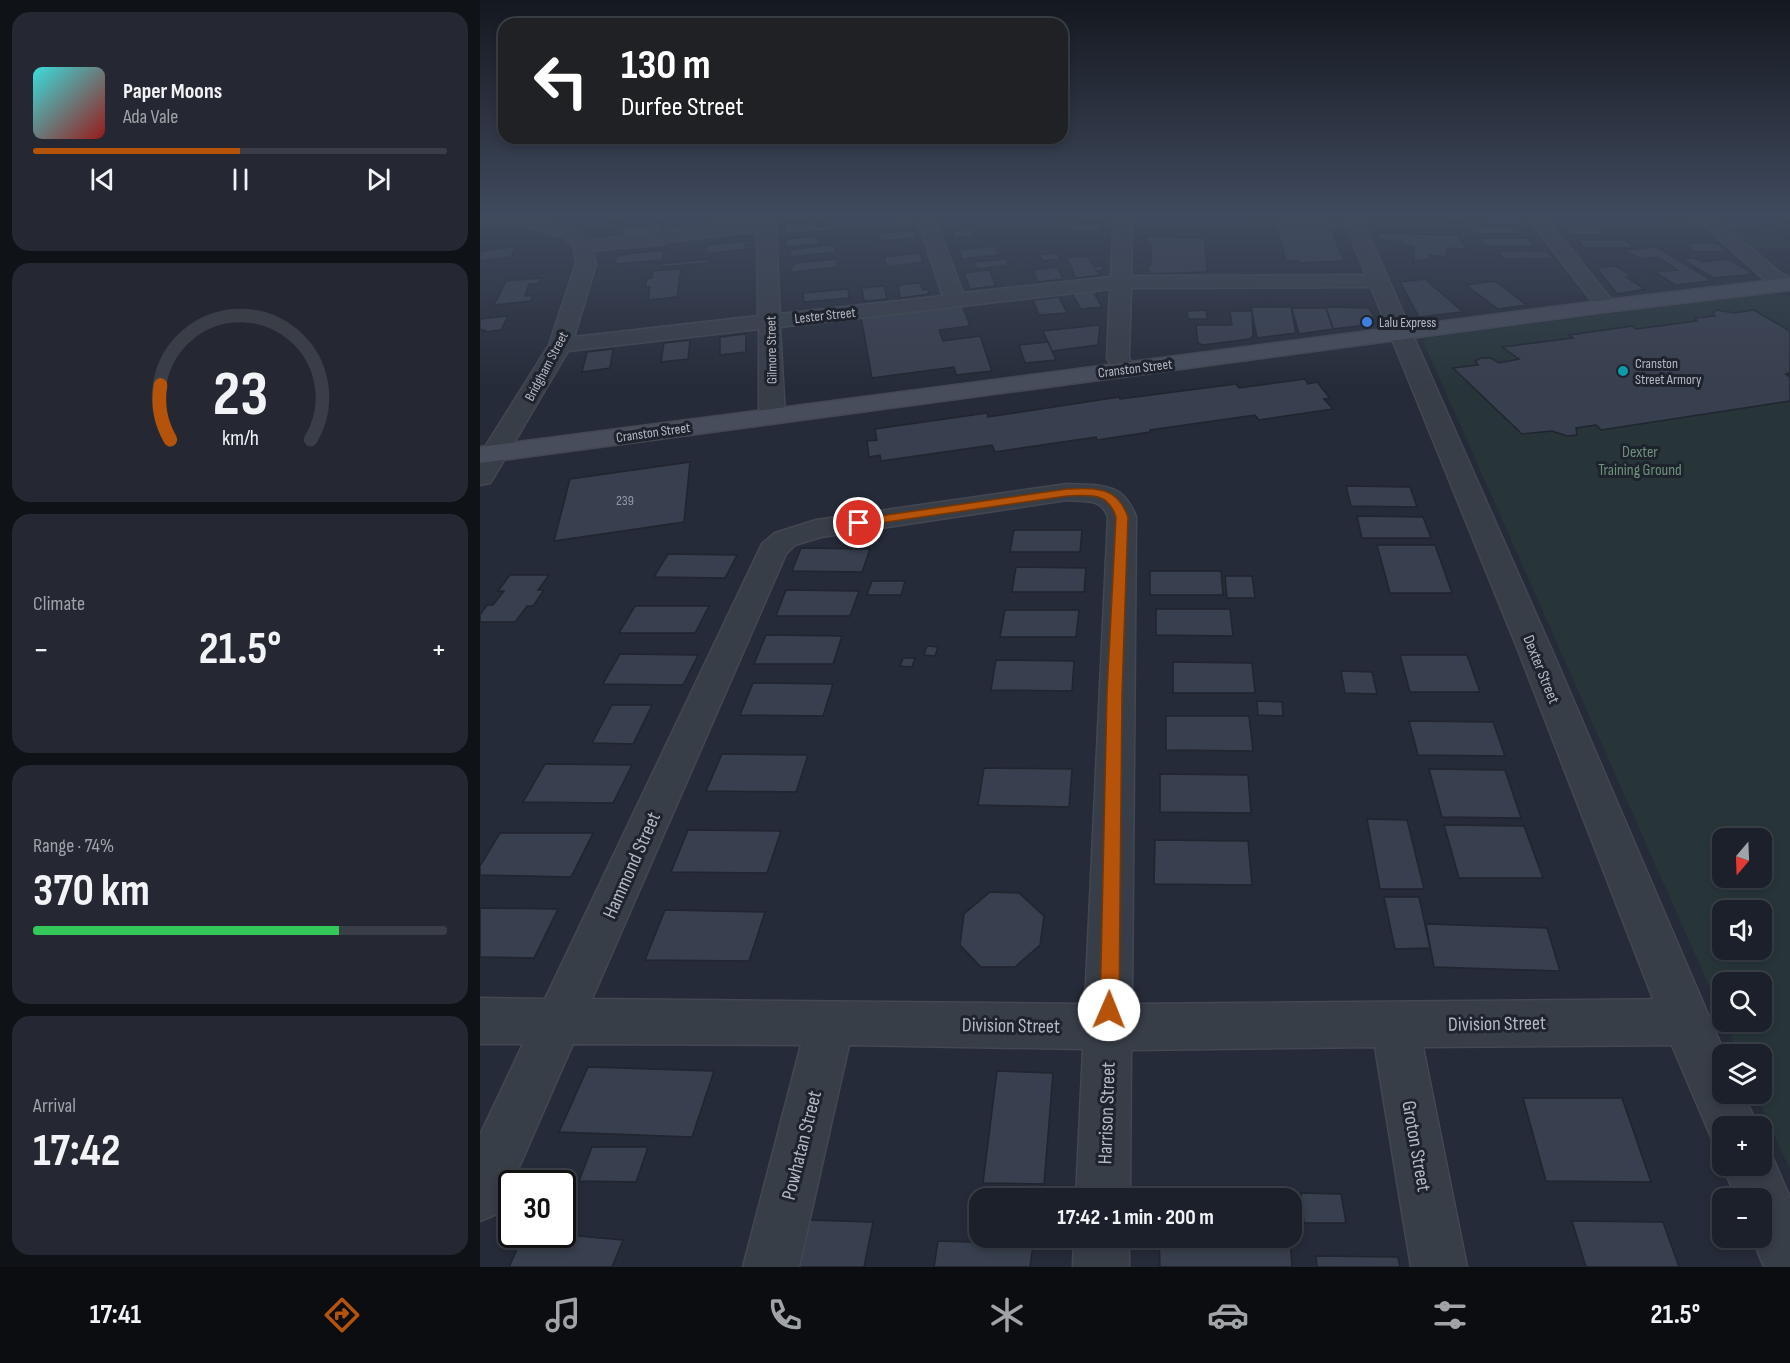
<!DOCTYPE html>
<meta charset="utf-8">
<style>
body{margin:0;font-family:"Sofia Sans Condensed",sans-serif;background:#252832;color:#f1f3f6;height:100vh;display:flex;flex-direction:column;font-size:22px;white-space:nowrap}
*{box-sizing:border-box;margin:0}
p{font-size:20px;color:#a0a3a8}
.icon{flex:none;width:33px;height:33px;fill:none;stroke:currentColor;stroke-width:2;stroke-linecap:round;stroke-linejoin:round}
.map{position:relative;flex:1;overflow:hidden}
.side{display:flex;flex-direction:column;gap:12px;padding:12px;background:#0f1217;width:480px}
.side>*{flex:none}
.hud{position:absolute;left:18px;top:18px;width:570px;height:126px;border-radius:18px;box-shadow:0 3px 9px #0003,0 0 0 2px #3a3e47;background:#202124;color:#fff;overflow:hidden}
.needle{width:39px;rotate:199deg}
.fabs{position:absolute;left:1232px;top:828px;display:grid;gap:12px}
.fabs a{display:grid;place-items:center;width:60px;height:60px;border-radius:12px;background:#1c202a;box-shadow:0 3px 9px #0003,0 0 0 2px #3a3e47;font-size:30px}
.speed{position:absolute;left:18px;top:1170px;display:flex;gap:12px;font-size:30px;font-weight:700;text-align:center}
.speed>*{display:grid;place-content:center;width:78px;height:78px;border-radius:50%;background:#1c202a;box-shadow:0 3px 9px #0003,0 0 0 2px #3a3e47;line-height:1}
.speed .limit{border:3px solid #111;border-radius:9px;background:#fff;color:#111}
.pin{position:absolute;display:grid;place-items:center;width:51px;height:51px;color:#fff;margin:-26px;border:3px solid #fff;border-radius:50%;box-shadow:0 2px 6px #0007}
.me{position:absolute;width:66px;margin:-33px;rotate:1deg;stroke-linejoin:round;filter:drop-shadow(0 0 4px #0008)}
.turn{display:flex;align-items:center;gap:21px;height:126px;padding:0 24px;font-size:27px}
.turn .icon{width:78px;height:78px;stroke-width:2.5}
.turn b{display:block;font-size:42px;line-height:51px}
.big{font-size:45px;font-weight:700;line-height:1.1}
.side .card{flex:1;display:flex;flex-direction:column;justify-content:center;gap:9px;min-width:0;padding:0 21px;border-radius:18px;background:#252832}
.side .dial{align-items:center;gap:0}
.dial svg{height:156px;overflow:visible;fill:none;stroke:#3a3e47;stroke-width:7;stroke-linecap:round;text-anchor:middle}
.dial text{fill:#f1f3f6;stroke:none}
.song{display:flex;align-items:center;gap:18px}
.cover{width:72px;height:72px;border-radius:9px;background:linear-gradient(135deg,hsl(180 70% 55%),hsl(0 70% 35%))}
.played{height:6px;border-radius:3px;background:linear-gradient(90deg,#b45309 50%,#3a3e47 50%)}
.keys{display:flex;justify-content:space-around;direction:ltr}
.heat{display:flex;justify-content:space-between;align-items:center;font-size:33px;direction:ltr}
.charge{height:9px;border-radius:4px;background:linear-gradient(90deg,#34c759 74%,#3a3e47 0)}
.trip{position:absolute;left:489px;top:1188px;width:333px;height:60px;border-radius:18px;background:#1c202a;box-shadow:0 3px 9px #0003,0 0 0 2px #3a3e47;font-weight:700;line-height:60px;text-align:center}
.tabs{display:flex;height:96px;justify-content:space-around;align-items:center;background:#0b0d11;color:#a0a3a8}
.tabs .icon{width:42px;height:42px}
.tabs .on{color:#b45309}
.tabs b{font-size:27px;color:#f1f3f6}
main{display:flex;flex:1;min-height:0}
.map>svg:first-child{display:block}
.green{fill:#273539;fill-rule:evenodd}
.building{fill:#383f4e;stroke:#20252f;stroke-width:1.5}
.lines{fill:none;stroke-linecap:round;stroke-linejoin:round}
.minor-casing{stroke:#424751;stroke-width:3}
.tertiary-casing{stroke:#424751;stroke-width:3}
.secondary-casing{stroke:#424751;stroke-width:3}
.minor{fill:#383e48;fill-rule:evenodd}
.tertiary{fill:#383e48;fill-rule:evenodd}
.secondary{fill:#474d5b;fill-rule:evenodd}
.route{fill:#b45309;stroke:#753606;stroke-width:1.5}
.shop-dot{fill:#3f7fe0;stroke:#1e232d;stroke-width:2}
.culture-dot{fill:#0f9aa8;stroke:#1e232d;stroke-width:2}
.labels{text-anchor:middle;stroke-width:6;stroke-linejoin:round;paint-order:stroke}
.far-street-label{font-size:14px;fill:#b4b8c4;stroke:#1e232d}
.far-poi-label{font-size:14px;fill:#b4b8c4;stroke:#1e232d;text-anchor:start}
.number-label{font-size:14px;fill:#9398a4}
.park-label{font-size:16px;fill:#6e9279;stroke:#1e232d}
.street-label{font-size:16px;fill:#b4b8c4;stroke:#1e232d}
.near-street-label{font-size:20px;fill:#b4b8c4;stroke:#1e232d}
</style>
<main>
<section class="side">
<div class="card">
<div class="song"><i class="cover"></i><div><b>Paper Moons</b><p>Ada Vale</p></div></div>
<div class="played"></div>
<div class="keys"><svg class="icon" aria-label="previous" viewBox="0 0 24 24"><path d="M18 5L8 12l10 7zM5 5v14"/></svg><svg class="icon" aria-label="pause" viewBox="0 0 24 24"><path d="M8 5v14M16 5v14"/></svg><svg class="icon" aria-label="next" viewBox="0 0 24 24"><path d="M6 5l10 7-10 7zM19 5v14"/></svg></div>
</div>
<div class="card dial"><svg viewBox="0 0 100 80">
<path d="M14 69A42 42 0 1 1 86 69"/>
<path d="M14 69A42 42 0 0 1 9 41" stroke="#b45309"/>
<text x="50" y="56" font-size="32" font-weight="700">23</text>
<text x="50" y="72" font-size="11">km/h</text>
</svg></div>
<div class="card"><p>Climate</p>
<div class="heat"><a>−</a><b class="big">21.5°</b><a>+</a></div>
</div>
<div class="card"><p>Range · 74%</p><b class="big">370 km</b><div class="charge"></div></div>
<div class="card"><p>Arrival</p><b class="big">17:42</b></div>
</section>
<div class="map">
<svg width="1310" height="1267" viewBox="0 0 1310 1267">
<rect width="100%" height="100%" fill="#252b38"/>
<g class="green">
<path d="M1254,231H1295L1310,244V248H1273Z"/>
<path d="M1286,293L1310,296V1170L1276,1094H1281V1054H1259L1245,1022H1281V982H1242V1015L943,341L947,338ZM1242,838H1281V878H1242ZM1242,910H1281V950H1242Z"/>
</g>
<g class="building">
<path d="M92,213H115L105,218L86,216Z"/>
<path d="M131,213H156L133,222L119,219L133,214Z"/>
<path d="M319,213H348L349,218L305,222V214Z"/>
<path d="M593,213H610L625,214L622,221L590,219Z"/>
<path d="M667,213H712L713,217H667Z"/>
<path d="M898,213H943L946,217H900Z"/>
<path d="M1173,213H1205L1209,217L1177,216Z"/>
<path d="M1231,213H1269L1273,216H1235Z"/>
<path d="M271,215L272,223L232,227V219Z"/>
<path d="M966,215H983L987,221H970Z"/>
<path d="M829,216L853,219L858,231H852L864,261L818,263L817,261H806L798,230H794L791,220Z"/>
<path d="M997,217H1043L1048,224H1002Z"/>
<path d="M431,218L433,225L402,228L400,220Z"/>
<path d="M526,218L529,224L512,226L509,220Z"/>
<path d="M772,219H788L790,226H774Z"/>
<path d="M1177,219H1212L1220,227L1184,226Z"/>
<path d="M893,220H939L943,228H897Z"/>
<path d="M1240,220H1273L1283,228H1249Z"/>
<path d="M572,221L623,224L620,231L585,230L586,227L568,226Z"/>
<path d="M336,222L337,227L350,226L351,230L305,234V225Z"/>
<path d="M182,224V232L141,237L142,228Z"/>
<path d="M990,227H1037L1042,234H995Z"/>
<path d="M270,228V235L239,238L240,231Z"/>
<path d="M1084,228H1119L1126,235H1090Z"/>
<path d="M491,229L494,236L474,238L472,231Z"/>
<path d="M434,230L436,238L400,241L399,233Z"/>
<path d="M898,233L977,235L986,249L967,248L966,257L949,255L950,259L934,261V246L922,245L923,242L901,240Z"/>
<path d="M337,236L339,244L306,247V239Z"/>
<path d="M667,236L725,238L727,272L669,274L668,265H671V244L667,243Z"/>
<path d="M188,237L186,247L138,251L136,248L137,246Z"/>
<path d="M1000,238H1048L1054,246H1005Z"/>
<path d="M1097,240H1145L1153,248H1104Z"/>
<path d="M265,241L267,243L265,246L269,245V249L226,254L227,245Z"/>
<path d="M1205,243H1237L1248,252H1214Z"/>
<path d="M354,245L356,252L310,257V252L314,249Z"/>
<path d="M36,246L31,257L0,261V252Z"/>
<path d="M515,246L519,255L482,259L479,250Z"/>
<path d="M1176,247L1232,281L1195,285L1175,272L1198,270L1178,257L1160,259L1145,250Z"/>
<path d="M184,250L182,260L136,264L134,261L139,255Z"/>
<path d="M1019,251H1067L1074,259H1024Z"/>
<path d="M440,253L443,262L407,267L404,257Z"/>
<path d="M577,253L581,259L563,261L559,255Z"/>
<path d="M607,256L615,267L622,266L624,270L617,271L620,275L596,278L587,258Z"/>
<path d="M1215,258L1223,262L1248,259L1274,274L1234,278L1201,259Z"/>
<path d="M229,259L228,263L181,267V264Z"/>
<path d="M357,259L358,267L311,272V267L316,263Z"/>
<path d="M525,259L528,265L497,269L494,262Z"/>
<path d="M1136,266L1152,277H1146L1165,289L1137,294L1117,268Z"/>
<path d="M577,267L583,279L558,282L553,270Z"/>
<path d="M201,269L197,297L168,300L170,287H165L167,279L172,278L173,271Z"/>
<path d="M509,270L516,286L490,289L484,273Z"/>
<path d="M61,278L58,284H49L45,296L53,295L51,301L14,305L26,281Z"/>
<path d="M945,279L983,312L939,317L920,282Z"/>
<path d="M1015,281L1047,305L1018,309L986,285Z"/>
<path d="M440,283L443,290L448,289L449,294L420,298L418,285Z"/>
<path d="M404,286L407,299L384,301L382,288Z"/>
<path d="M368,289L369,298L324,302L323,293Z"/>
<path d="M615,290L617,295H615L622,307L601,309L591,292Z"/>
<path d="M579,297L587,313L559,315L553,300Z"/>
<path d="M482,305L490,326L459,330L463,341L500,336L512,371L476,375L474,367L392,378L381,317Z"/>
<path d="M771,307H811L816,333L777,338Z"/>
<path d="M850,307L889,308L895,319H893L895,324L853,329L846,308Z"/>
<path d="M812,308H846L853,329L819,334Z"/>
<path d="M726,310L727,319H708L707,311Z"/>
<path d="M1237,310L1254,313L1274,310L1310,331V373L1306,374L1310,377V401L1121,430L1116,425L1096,428L1097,435L1087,436L1072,431L1042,434L973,368L998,365L995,361L1001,358H1011L1019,363L1039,359L1022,347L1093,338L1089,335L1153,326L1156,329L1217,321L1215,318L1235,316L1233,313Z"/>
<path d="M750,311H772L773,336L770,339L723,345L718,343L716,325H752Z"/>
<path d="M28,316L21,330L3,332L5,330H0V319Z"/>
<path d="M620,325L618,345L572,351L563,331Z"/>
<path d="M266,334V352L240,355V337Z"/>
<path d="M210,340L208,359L181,362L184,343Z"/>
<path d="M568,342L576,360L545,363L539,345Z"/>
<path d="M133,349L130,368L102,372L107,352Z"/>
<path d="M825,379L828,384L837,382L850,398L844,399L853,409L779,420L775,415L670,430V432L617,440L616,437L515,452L512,445L401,461L400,455L389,457L387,441L397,440L395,429L507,413L508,417L639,397L640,399L756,384L759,388Z"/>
<path d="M210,462L204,522L74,541L90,479Z"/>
<path d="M866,486L930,487L937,507L871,506Z"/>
<path d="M877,516L943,517L951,538H882Z"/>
<path d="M534,530H602L600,552H530Z"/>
<path d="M897,545H955L972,593H910Z"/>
<path d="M321,548L390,549L382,572L312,571Z"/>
<path d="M188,554L257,555L245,578L174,577Z"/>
<path d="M536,567L606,568L604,592H532Z"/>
<path d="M670,571H741L743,595H670Z"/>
<path d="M30,575H69L58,590H64L53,606H47L35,622H0V615L7,605H13L24,591H18Z"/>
<path d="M745,576H772L775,598H747Z"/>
<path d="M392,581H425L421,595H387Z"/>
<path d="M306,590L379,591L370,616H296Z"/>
<path d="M155,606H229L215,633H139Z"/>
<path d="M676,609H750L753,636L676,635Z"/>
<path d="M525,610H599L596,637H520Z"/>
<path d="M286,635L362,636L353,664H274Z"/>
<path d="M447,646L458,647L455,656L444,655Z"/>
<path d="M140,654L218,655L203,685L123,684Z"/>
<path d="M920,655H987L1000,692H930Z"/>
<path d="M423,658H435L432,667L420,666Z"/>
<path d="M516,660L594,661L592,691L511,690Z"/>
<path d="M693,662L772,663L775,693H693Z"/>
<path d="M861,671L892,672L897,694L865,693Z"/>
<path d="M273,683L353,684L343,716L260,715Z"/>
<path d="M777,701L802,702L803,716L778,715Z"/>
<path d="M132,705H172L153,744L112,743Z"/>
<path d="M686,716H769L773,751L686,750Z"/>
<path d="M929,721L1013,722L1025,756L938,755Z"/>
<path d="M242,754L328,755L316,792L226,791Z"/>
<path d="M65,764L152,765L133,803L43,802Z"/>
<path d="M504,768L592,769L589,807L498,805Z"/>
<path d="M949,769L1025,770L1041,818L962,817Z"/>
<path d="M680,774L768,775L771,813L680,812Z"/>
<path d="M887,819L927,820L944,889H900Z"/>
<path d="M964,825L1044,826L1063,878H979Z"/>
<path d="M208,830L301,831L287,873L191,872Z"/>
<path d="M20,833H113L91,877L0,875V866Z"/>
<path d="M675,840L768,841L772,885L674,884Z"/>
<path d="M510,892L539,893L564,916L560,945L535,967H501L480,945L484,914Z"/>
<path d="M904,897H939L950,948L915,949Z"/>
<path d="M0,908L78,909L54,958L0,957Z"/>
<path d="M185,910L285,912L269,961L165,960Z"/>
<path d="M946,924L1067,928L1080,971L954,967Z"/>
<path d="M108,1067L234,1071L212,1137L79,1132Z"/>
<path d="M517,1071L573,1073L564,1184L503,1183Z"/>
<path d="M1043,1098H1142L1171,1182L1066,1181Z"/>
<path d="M112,1147H168L156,1182L99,1181Z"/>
<path d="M821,1193L861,1194L866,1223H824Z"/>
<path d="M326,1220L393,1222L384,1267H314Z"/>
<path d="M1092,1221L1183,1222L1199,1267H1106Z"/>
<path d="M44,1234H76L143,1240L132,1267H29Z"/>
<path d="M679,1238H810L812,1267H680Z"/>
<path d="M458,1241L553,1244L550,1267H454Z"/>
<path d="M836,1256L918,1257L920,1267H837Z"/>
</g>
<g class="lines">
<g class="minor-casing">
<g id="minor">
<path d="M0,213H27L48,216L96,229L108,241L277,220V213H295L300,314L463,296L436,216L438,213H457L454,217L483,293L631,277L634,213H652L651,276L897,275L904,277L907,281L904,285L897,287L651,288L649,358L656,370L652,375L644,377L636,375L627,358L630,289L300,327L305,416L301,421L292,424L283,421L279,416V329L88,351L14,477L10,483L0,485V455L69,345L96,264L94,248L84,237L41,225L0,220ZM277,231L278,316L94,337L116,264L113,251Z"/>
<path d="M1044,213H1062L1133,302L1137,306L1133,310L1126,312L1119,310Z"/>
<path d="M1210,213H1229L1299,272L1310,278V289L1300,288L1285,280Z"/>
<path d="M587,484C620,486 643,481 656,517L652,1004L1206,999L1223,1006L1230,1022L1223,1038L1206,1045L943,1047L987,1267H931L895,1047L651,1050L650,1198H596L603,1049L369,1045L319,1267H263L321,1045L93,1044L19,1213L0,1221V1135L43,1044H0V998L65,999L282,544L295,533L336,520ZM587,500C605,502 621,497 628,517L605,1004L112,999L306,554L315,545L341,537Z"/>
<path d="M594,1238H649V1267H593Z"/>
</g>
</g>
<g class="tertiary-casing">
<g id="tertiary">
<path d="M861,213H879L1074,655L1245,1054H1242V1094H1263L1278,1126H1242V1147L1234,1144L1182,1022L1040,655Z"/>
<path d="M1281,1145L1288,1147L1310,1198V1267H1284L1272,1238H1281V1198H1256L1243,1166H1281Z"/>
</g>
</g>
<g class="secondary-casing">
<path id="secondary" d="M1310,278V290L1126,312L0,463V447L1126,300Z"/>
</g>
<use href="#minor" class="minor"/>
<use href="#tertiary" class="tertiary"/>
<use href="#secondary" class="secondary"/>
</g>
<linearGradient id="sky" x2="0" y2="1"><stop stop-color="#14181f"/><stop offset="0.55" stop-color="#404a5e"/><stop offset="1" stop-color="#404a5e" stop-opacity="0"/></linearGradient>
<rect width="1310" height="390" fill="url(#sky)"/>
<path class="route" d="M587,489C616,488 637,486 648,517L642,693L639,1010L636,1016L629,1019L623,1016L620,1010L627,693L636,517C628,492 610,495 587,496L379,526L373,523L379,519Z"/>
<circle class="shop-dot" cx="887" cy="322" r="6"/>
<circle class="culture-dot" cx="1143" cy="371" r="6"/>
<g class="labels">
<g class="far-street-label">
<text transform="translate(345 315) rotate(-6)" y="5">Lester Street</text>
<text transform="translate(291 350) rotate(-91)" y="5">Gilmore Street</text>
<text transform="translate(66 366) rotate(-62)" y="5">Bridgham Street</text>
<text transform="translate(655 368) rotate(-7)" y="5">Cranston Street</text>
<text transform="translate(173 432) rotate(-8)" y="5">Cranston Street</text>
</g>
<g class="far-poi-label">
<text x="899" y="327">Lalu Express</text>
<text x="1155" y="368">Cranston<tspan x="1155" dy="16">Street Armory</tspan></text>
</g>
<g class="number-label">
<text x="145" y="505">239</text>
</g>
<g class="park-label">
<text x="1160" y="457">Dexter<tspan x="1160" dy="18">Training Ground</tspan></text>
</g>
<g class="street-label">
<text transform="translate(1062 669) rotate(68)" y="6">Dexter Street</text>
</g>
<g class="near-street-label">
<text transform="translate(151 865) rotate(-66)" y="7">Hammond Street</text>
<text transform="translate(1017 1023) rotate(-1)" y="7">Division Street</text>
<text transform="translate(531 1025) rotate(1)" y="7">Division Street</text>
<text transform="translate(626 1113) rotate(-88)" y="7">Harrison Street</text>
<text transform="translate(321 1145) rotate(-76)" y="7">Powhatan Street</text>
<text transform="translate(937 1146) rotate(80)" y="7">Groton Street</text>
</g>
</g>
</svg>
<div class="fabs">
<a><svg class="needle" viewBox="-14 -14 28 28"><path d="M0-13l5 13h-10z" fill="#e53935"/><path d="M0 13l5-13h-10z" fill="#a0a3a8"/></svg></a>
<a><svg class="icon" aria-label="sound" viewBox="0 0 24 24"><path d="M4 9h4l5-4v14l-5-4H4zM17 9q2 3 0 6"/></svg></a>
<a><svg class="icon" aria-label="search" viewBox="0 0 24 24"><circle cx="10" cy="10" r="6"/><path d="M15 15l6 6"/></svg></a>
<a><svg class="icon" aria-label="layers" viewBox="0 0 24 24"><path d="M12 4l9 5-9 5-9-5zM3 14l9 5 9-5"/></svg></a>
<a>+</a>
<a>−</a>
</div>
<div class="speed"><div class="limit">30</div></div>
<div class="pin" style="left:379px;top:523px;background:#d93025"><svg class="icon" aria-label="arrive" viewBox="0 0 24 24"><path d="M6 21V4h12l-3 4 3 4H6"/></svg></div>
<svg class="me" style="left:629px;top:1010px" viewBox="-20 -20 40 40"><circle r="19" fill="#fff"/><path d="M0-13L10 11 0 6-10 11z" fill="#b45309"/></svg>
<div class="trip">17:42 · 1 min · 200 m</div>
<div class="hud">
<div class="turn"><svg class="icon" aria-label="left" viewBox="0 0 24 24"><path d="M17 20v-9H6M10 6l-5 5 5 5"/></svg><div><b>130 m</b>Durfee Street</div></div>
</div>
</div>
</main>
<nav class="tabs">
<b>17:41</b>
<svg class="icon on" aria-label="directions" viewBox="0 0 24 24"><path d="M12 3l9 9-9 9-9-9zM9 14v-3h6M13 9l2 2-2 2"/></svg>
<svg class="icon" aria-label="music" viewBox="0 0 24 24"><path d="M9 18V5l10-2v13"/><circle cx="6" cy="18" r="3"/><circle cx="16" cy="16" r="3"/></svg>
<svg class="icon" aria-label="phone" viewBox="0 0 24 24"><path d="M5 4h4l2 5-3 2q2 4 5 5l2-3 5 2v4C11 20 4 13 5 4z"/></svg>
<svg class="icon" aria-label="climate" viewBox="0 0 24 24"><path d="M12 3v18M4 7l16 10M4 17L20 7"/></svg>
<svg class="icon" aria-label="car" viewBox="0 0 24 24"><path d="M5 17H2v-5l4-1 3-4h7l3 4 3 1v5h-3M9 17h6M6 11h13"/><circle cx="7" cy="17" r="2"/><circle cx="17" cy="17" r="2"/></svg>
<svg class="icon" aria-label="filters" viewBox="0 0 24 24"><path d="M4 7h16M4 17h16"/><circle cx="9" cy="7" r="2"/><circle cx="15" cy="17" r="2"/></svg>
<b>21.5°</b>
</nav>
